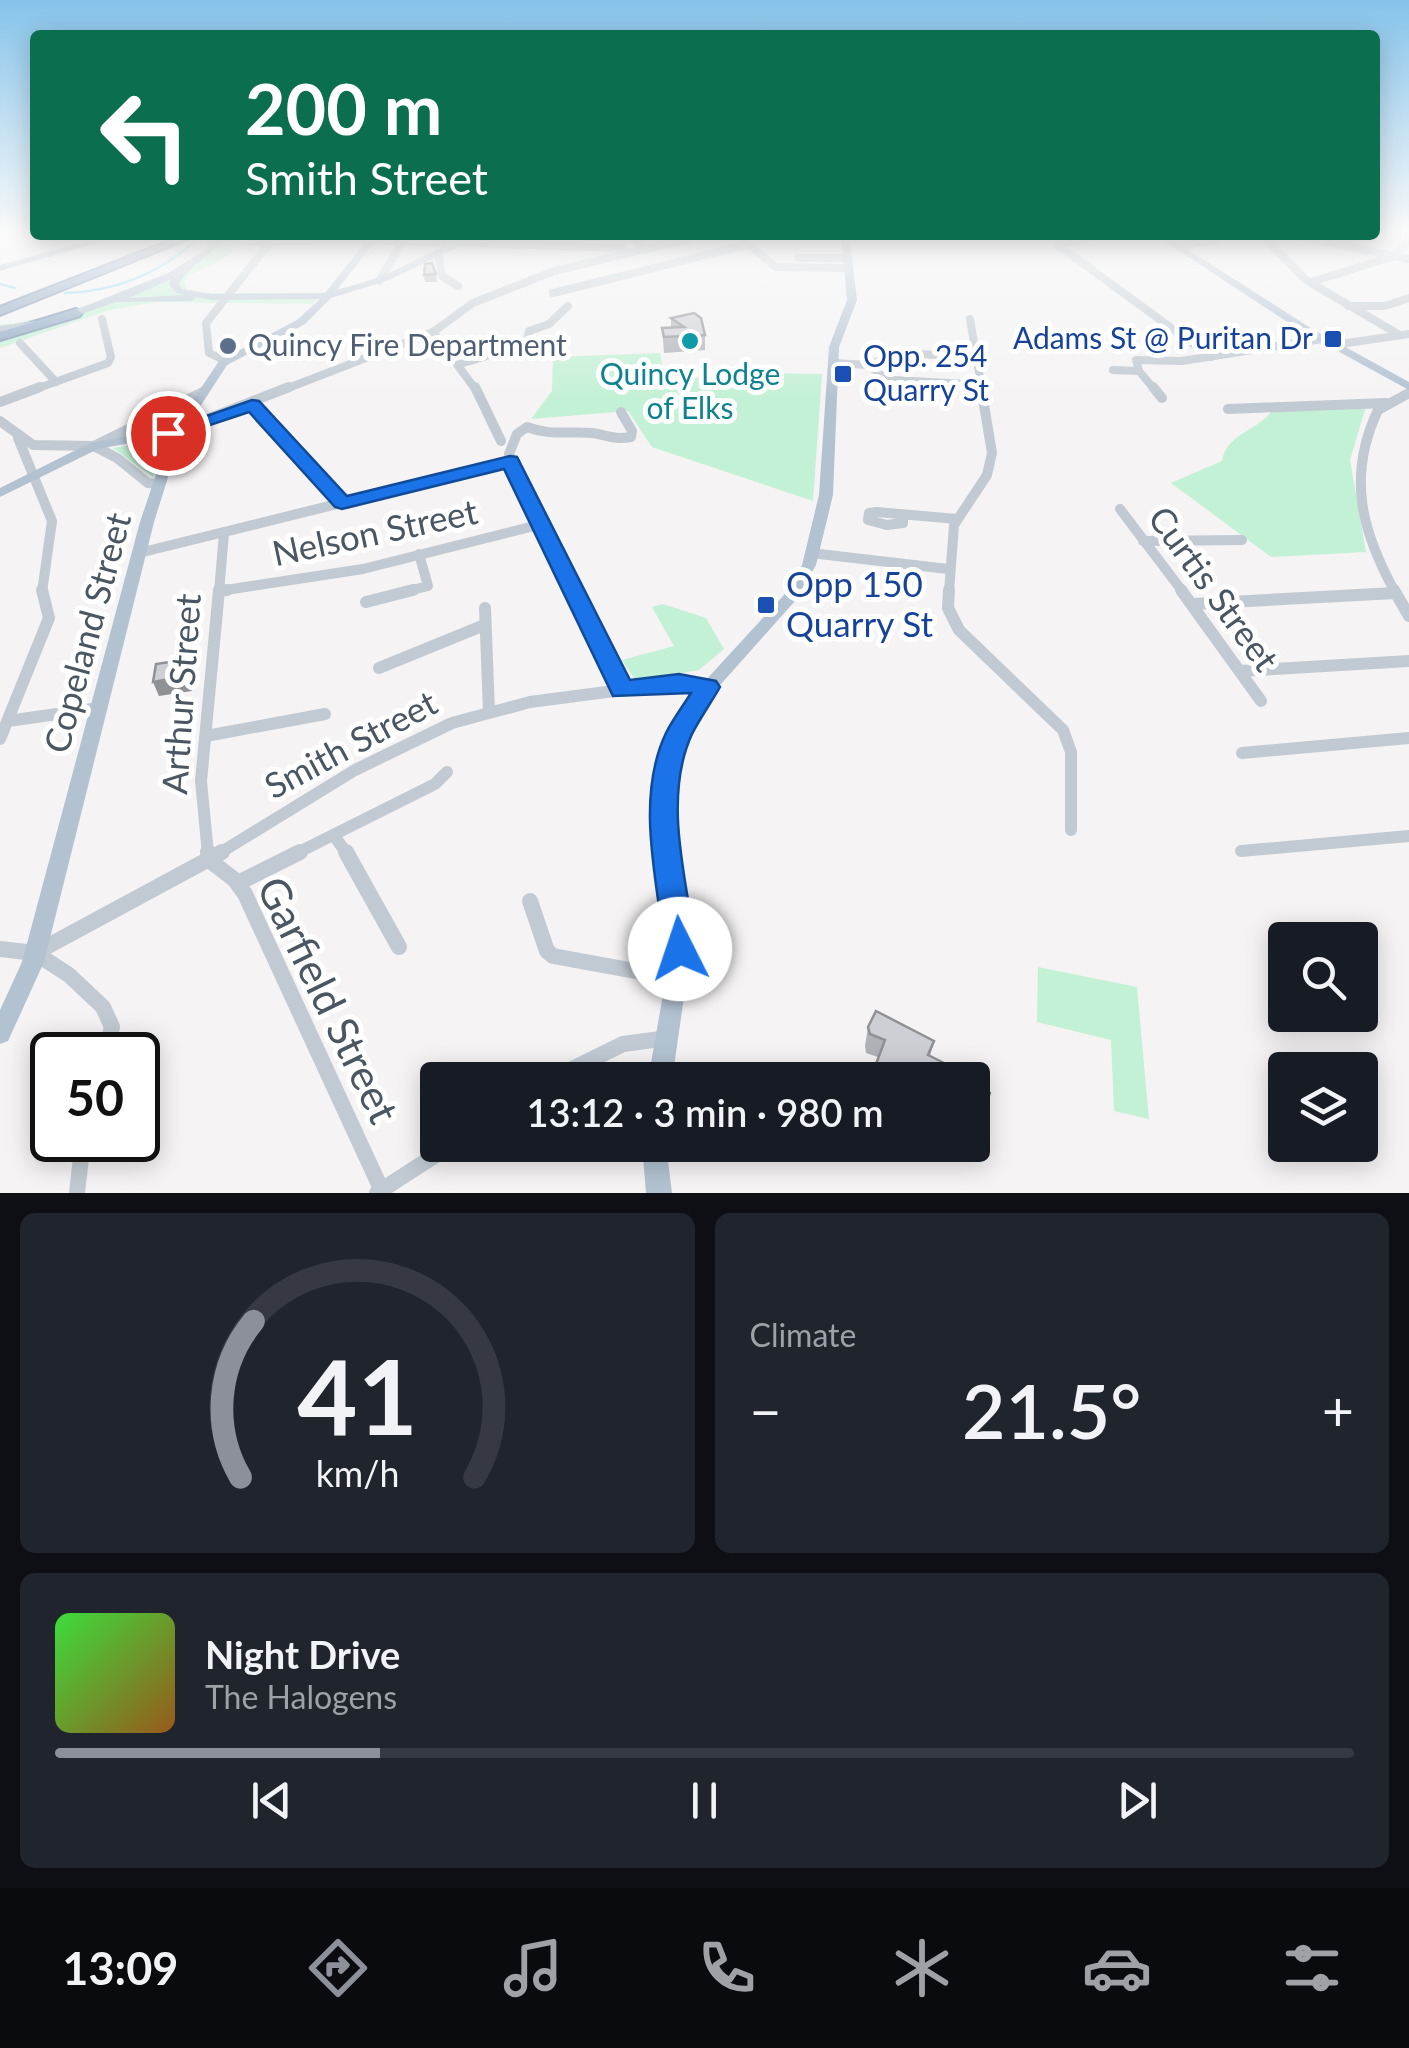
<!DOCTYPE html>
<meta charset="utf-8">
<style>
body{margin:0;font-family:Lato,sans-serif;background:#20242c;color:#f1f3f6;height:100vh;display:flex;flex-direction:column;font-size:38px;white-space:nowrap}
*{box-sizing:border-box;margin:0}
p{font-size:32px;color:#9ea1a6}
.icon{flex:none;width:55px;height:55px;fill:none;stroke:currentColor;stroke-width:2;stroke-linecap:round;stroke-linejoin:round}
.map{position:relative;height:1193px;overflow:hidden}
.panel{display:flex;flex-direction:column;gap:20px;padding:20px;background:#0d0f14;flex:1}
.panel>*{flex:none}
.hud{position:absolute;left:30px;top:30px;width:1350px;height:210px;border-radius:10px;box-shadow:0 5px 25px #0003;background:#0b6e4f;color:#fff;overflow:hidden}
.fabs{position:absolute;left:1268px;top:922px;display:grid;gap:20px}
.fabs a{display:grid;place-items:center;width:110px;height:110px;border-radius:10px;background:#171b24;box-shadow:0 5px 25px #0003;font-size:50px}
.speed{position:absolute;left:30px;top:1032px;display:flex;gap:20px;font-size:50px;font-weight:700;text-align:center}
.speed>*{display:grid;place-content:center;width:130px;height:130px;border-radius:50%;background:#171b24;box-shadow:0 5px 25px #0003;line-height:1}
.speed .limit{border:5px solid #111;border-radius:15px;background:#fff;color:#111}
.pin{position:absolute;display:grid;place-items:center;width:85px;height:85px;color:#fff;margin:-42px;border:5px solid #fff;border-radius:50%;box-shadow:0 2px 10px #0007}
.me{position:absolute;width:110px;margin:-55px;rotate:356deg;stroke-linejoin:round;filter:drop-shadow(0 0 8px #0008)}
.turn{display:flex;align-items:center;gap:35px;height:210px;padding:0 50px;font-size:45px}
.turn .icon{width:130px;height:130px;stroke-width:2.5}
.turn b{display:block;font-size:70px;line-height:85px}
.big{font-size:75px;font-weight:600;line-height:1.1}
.panel .card{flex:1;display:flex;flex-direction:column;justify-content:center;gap:15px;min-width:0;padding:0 35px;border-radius:15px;background:#20242c}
.panel .dial{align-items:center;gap:0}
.dial svg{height:260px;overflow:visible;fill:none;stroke:#363941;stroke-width:7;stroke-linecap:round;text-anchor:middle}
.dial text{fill:#f1f3f6;stroke:none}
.song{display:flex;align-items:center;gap:30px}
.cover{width:120px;height:120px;border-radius:15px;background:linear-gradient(135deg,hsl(120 70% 55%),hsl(30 70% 35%))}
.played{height:10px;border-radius:5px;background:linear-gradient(90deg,#8c9099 25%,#363941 25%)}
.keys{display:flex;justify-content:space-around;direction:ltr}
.heat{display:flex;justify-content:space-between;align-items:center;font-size:55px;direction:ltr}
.panel .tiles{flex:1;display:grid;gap:20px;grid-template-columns:1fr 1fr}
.card:last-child{grid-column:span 2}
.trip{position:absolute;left:420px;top:1062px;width:570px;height:100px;border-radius:10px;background:#171b24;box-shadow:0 5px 25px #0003;font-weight:600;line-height:100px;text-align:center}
.menu{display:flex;height:160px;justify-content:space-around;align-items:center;background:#090b0e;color:#9ea1a6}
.menu .icon{width:70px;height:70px}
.menu .on{color:#8c9099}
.menu b{font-size:45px;color:#f1f3f6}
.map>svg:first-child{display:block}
.green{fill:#c3f1d5}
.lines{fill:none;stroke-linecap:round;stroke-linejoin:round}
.stream{stroke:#90daee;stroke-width:2.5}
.highway-casing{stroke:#7690ad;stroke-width:4}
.minor-far3{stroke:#c1cad2;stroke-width:8}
.minor-far2{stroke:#c1cad2;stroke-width:10}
.minor-far1{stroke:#c1cad2;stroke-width:12}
.minor{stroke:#c1cad2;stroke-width:16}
.major{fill:#b3c2d1;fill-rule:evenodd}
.highway{fill:#8ba5c1;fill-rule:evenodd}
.wall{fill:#b0b2b7}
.shaded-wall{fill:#909195}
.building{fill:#cdcfd5;stroke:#909195;stroke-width:2.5}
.route{fill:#1a73e8;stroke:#114b97;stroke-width:2.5}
.transit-dot{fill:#1a4fb4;stroke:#fff;stroke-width:4}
.culture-dot{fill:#0f9aa8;stroke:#fff;stroke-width:4}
.service-dot{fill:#5c6f8a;stroke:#fff;stroke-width:4}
.labels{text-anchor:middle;stroke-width:10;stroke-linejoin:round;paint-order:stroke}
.far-transit-label{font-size:30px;fill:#164399;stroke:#fff;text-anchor:end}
.far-service-label{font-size:30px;fill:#4e5e75;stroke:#fff;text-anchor:start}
.far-culture-label{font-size:30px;fill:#0d838f;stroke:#fff}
.street-label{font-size:35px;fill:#4a5661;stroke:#fff}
.transit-label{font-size:35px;fill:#164399;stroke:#fff;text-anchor:start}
.near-street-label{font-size:42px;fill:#4a5661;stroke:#fff}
</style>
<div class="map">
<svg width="1409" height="1193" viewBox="0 0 1409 1193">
<rect width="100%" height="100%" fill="#f5f3f3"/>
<g class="green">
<path d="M202,235H251L222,260L190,275L184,282L187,290L202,293H322L312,304L157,302L110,310L0,348V338L32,330L0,332V325C43,322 188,279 209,243Z"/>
<path d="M660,353L665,380L759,373L822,374L813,501L652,447L628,411L531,419L552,391L553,357Z"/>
<path d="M1367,403L1350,460L1366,552L1271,557L1171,483L1222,461C1227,433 1256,432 1272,411Z"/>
<path d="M159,440L166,442L153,477L113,448Z"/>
<path d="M663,604L706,618L724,649L699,670L636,681L622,660L674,646L652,607Z"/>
<path d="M1038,967L1137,987L1149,1119L1114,1111L1111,1040L1037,1022Z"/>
</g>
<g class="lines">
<g class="stream">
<path d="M0,284L15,288"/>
<path d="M65,293C113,292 158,274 194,242"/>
</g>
<g class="highway-casing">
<g id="highway">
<path d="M184,235H198L0,315V307Z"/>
<path d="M76,309L82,313L80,316L0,340V332Z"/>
</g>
</g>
<g class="minor-far3">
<path d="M631,235L644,249"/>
<path d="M737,235L776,267L849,268"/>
<path d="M1262,235L1306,280L1398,334"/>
<path d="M1292,235L1409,259"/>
<path d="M797,236H845"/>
<path d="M247,241L368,240L623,248"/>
<path d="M1058,245L1211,357"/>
<path d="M1058,245L1101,235"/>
<path d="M1179,247L1235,235"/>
<path d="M438,253L442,276L458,286"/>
<path d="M798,258H848"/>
<path d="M379,281L405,238"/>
<path d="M1311,282L1395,256L1409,239"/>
<path d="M553,293L746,245"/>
<path d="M1348,306H1385L1409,298"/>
<path d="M970,319L982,390"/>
<path d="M433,332L476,390"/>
<path d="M20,343L56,382"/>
<path d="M1333,345L1409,334"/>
<path d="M226,361L209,353L206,323L271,241"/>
<path d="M834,363L869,365L898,353L976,357"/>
<path d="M460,364L526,344L529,331L549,324L568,306"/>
<path d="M869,365L882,376L895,380L981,385"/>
<path d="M1113,370L1139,371L1155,390"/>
<path d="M1139,371L1136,360L1182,361L1322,339"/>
<path d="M33,390L108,363L111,357L102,319"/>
<path d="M283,390L433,332L473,303L554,271L705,235"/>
</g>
<g class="minor-far2">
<path d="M475,387L501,441"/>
<path d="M1153,387L1162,398"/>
<path d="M0,402L40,387"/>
<path d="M252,405L342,503"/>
<path d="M1228,409L1386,403"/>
<path d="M0,421L33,445L94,446L117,458L148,483L158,484"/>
<path d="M179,430L289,387"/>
<path d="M18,438L52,521L42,592"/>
<path d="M94,446L203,392"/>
<path d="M1120,509L1183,592"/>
<path d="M903,515V523L887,525L868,520L869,513L877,512L957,519"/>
<path d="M1143,541L1242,540"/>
<path d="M139,553L511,461"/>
<path d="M811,553L948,569"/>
<path d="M219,591L363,569L542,524"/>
<path d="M219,592L224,533"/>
<path d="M404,592L428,586L419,554"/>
<path d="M575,592L509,454L517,434L527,427C550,436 568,431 592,433C608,435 612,440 631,437L632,431L621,412"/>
<path d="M949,592L954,525L987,475L992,453L981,387"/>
<path d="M1395,592C1361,530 1347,476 1378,410L1409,393"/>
</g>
<g class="minor-far1">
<path d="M574,590L622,689"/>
<path d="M949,590L948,608L959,630L1063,730L1071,752V830"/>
<path d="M1181,590L1261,701"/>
<path d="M1394,590L1409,616"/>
<path d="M219,591L227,590"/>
<path d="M366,602L413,590"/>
<path d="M1194,604L1395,593"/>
<path d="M485,608L489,712"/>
<path d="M379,668L482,626"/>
<path d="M1241,671L1409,661"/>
<path d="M8,721L99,708"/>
<path d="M206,736L325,714"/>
<path d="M0,739L49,618L42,590"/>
<path d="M1242,753L1409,738"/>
<path d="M335,837L347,854"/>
<path d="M1241,851L1409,836"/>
<path d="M208,854L201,781L219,590"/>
<path d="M218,854L355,770L452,723L530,702L675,683L707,687"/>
<path d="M295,854L435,784L447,772"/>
</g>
<g class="minor">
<path d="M208,852L209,860"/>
<path d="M346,852L399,947"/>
<path d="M209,860L235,880L245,894L383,1193"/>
<path d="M238,883L300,852"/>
<path d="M530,901L547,951L553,956L679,979"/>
<path d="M0,949L35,953L69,975L103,1007L112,1027L105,1055"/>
<path d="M35,953L222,852"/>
<path d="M550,1080L623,1044L668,1038"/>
<path d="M77,1193L83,1140"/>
<path d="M377,1193L451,1145"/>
</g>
<g class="major">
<path d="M1396,233H1409V238L1397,235Z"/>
<path d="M110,235H124L0,271V265Z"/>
<path d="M208,235H216L221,241C209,258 186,268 179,284L182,289L212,294L325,293L371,235H380L337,290C353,285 369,281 384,275C419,261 454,235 491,235L445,253L389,280L331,298L305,324L227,365L181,436L154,522L44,962L8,1041L0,1044V1010L22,962L140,522L169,436L98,449L0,497V488L90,443L175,427L219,361L297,320L320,299L212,300L196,297L192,301L116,302L67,319L58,317L168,273L205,250L211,241ZM171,279L169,284L176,293L186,295L129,298Z"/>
<path d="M841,235H849L857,300L839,347L833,495L816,565L795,601L705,702L688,729L676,773L673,821L691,949L672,1080H648L671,949L655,821L658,773L671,729L693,694L784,595L802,565L819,495L829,347L847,300Z"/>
<path d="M1155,235H1165L1309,327L1409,382V390L1301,331Z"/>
<path d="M36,321L41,324L40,326L0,332V326Z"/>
<path d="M642,1145H666L672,1193H646Z"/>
</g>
<use href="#highway" class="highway"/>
</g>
<g class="wall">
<path d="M436,274L437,282H425L424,275Z"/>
<path d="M671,318L705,335V350L664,353L662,328H671Z"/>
<path d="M876,1011L934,1041L930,1056L968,1075L990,1093L972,1141V1080H870L878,1057L866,1053L865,1046L868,1027Z"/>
<path d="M951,1145H971L967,1156Z"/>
</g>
<path class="shaded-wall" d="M189,659L195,673L192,691L159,696L153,682Z"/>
<g class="building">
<path d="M432,263L436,274L424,275L425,264Z"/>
<path d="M694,313L701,318L705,335L664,337L662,328L684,327L671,318Z"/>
<path d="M189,659L186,676L153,682L156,664Z"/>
<path d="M876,1011L934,1041L928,1055L968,1075L990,1093L973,1138L972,1080H870L885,1040L870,1034L868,1027Z"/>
</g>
<linearGradient id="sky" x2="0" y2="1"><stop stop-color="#85c3ea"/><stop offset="0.58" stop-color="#fafafa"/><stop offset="1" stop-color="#fafafa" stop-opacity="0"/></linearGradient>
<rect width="1409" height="400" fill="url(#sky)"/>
<path class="route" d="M252,400L259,401L347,496L510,456L517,457L630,680L679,674L716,681L720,687C711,703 700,718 692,734C662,799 687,882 696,949L692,959L680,963L669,959L665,949C657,881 635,798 666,733C673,719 683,706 691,693L613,696L504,469L342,509L335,507L249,412L168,439L158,433Z"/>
<g class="transit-dot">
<rect x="1323" y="329" width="20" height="20" rx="5"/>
<rect x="833" y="364" width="20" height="20" rx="5"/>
<rect x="756" y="595" width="20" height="20" rx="5"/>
</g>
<circle class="culture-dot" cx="690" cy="341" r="10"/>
<circle class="service-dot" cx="228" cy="346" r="10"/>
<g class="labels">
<g class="far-transit-label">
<text x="1313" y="349">Adams St @ Puritan Dr</text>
<text x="863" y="367" text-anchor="start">Opp. 254<tspan x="863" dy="34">Quarry St</tspan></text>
</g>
<g class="far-service-label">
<text x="248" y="356">Quincy Fire Department</text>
</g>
<g class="far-culture-label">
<text x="690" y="385">Quincy Lodge<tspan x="690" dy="34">of Elks</tspan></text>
</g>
<g class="street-label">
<text transform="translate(375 533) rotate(-12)" y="12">Nelson Street</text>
<text transform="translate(1213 589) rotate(54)" y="12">Curtis Street</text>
<text transform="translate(88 633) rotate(-75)" y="12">Copeland Street</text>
<text transform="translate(182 694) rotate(-86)" y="12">Arthur Street</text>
<text transform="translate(351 745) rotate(-28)" y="12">Smith Street</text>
</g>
<g class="transit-label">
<text x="786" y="597">Opp 150<tspan x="786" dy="40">Quarry St</tspan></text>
</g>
<g class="near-street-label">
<text transform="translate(328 1000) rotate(64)" y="15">Garfield Street</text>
</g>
</g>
</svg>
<div class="fabs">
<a><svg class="icon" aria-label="search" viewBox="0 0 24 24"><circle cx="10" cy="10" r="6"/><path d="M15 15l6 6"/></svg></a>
<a><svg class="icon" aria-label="layers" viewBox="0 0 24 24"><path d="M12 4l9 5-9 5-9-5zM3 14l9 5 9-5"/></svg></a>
</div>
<div class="speed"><div class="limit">50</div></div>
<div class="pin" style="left:168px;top:433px;background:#d93025"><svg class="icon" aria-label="arrive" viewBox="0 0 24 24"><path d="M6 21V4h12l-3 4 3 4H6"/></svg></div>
<svg class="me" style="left:680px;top:949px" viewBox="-20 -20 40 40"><circle r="19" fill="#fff"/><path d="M0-13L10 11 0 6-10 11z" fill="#1a73e8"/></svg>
<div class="trip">13:12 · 3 min · 980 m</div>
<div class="hud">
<div class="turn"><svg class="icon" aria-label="left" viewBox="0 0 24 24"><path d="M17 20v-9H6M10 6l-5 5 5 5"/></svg><div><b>200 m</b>Smith Street</div></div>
</div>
</div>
<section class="panel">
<div class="tiles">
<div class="card dial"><svg viewBox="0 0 100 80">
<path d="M14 69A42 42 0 1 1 86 69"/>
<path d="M14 69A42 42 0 0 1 18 21" stroke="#8c9099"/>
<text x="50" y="56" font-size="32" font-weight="700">41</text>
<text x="50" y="72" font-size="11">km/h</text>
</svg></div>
<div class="card"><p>Climate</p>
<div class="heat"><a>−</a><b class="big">21.5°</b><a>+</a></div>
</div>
<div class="card">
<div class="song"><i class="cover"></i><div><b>Night Drive</b><p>The Halogens</p></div></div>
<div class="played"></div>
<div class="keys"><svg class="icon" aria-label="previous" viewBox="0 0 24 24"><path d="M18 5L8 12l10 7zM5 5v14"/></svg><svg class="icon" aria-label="pause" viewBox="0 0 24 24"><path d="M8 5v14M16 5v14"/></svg><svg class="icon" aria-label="next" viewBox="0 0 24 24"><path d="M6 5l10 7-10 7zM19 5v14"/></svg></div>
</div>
</div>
</section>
<nav class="menu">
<b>13:09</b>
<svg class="icon on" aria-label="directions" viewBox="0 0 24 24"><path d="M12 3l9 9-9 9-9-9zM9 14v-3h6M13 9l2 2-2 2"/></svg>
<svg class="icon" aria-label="music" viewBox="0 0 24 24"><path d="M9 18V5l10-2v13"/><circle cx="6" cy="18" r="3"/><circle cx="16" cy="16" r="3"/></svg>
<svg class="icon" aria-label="phone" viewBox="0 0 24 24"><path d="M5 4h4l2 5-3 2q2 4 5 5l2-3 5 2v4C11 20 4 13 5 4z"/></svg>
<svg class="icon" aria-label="climate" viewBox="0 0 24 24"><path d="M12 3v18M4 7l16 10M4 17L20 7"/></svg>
<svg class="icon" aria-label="car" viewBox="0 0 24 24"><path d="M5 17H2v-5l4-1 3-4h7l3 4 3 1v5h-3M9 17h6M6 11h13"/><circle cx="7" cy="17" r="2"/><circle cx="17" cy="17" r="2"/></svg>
<svg class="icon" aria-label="filters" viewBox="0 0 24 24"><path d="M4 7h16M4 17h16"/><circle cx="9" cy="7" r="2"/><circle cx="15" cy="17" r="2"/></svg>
</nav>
